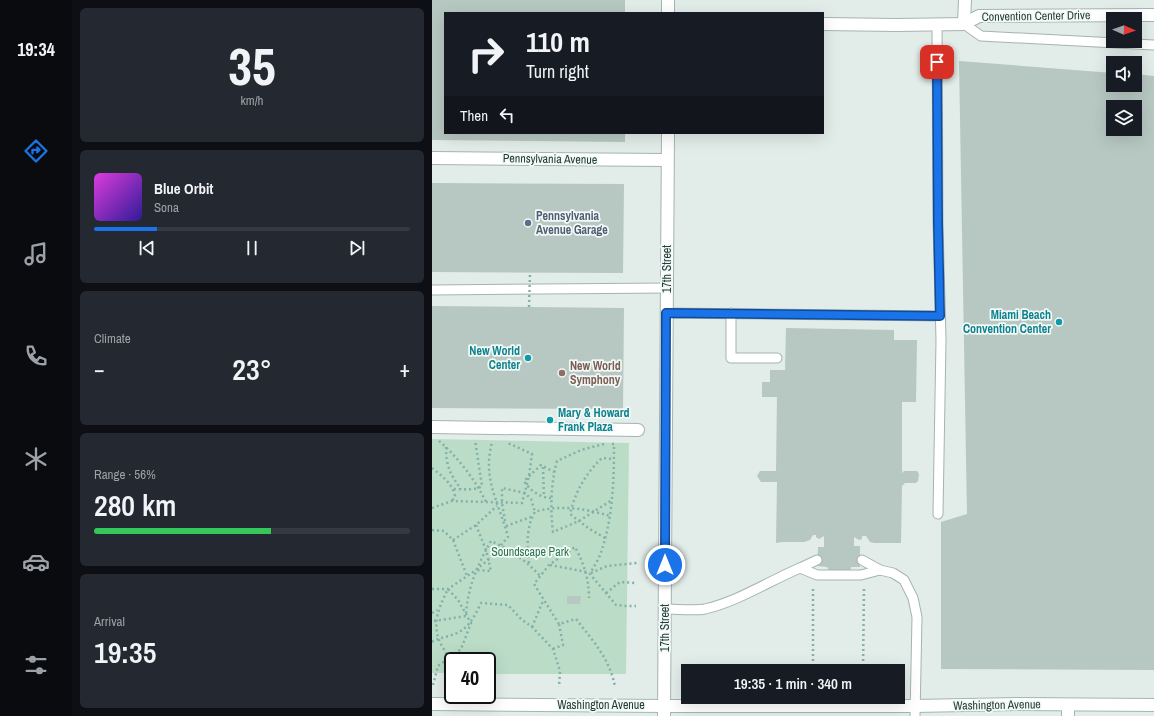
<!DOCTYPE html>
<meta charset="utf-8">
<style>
body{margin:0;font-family:"Archivo Narrow",sans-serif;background:#242831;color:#f1f3f6;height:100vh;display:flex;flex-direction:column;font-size:15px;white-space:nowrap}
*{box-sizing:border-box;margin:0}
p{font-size:13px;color:#9ea1a6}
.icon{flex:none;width:22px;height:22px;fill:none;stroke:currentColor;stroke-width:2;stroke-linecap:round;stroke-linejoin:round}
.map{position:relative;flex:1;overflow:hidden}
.side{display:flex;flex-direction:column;gap:8px;padding:8px;background:#0d0f14;width:360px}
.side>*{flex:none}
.hud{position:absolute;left:12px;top:12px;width:380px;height:122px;border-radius:0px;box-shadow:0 4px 16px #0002;background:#171b24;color:#f1f3f6;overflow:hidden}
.needle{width:26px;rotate:92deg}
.tools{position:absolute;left:674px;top:12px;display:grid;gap:8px}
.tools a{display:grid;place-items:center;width:36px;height:36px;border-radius:0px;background:#171b24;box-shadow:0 4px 16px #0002;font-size:20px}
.speed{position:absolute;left:12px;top:652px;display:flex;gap:8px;font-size:20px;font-weight:700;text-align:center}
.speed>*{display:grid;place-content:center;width:52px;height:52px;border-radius:50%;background:#171b24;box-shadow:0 4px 16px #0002;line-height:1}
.speed .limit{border:2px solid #111;border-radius:6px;background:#fff;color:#111}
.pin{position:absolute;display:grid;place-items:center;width:34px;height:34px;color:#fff;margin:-17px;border-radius:8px;box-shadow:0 2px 6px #0006}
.me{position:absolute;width:44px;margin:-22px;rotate:0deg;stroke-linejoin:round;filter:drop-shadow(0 0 3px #0008)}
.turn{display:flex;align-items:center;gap:14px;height:84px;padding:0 16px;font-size:18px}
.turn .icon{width:52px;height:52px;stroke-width:2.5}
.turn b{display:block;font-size:28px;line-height:34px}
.then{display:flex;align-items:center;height:38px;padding:0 16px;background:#0003;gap:8px;font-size:15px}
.big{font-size:30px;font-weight:600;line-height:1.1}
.side .card{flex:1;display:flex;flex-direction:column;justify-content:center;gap:6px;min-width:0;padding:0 14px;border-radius:6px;background:#242831}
.side .dial{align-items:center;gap:0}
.dial b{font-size:52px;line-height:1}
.song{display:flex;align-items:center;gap:12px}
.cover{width:48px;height:48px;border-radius:6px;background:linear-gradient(135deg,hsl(300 70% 55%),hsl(250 70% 35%))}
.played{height:4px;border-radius:2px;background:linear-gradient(90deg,#1a73e8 20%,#363941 20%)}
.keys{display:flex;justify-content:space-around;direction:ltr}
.heat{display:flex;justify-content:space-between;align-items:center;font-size:22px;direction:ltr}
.charge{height:6px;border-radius:3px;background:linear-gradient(90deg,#34c759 56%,#363941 0)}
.trip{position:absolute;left:249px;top:664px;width:224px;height:40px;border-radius:0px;background:#171b24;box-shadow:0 4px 16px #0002;font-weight:600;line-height:40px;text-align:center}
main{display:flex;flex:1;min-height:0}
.tab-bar{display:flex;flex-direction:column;width:72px;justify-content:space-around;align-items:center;background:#090b0e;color:#9ea1a6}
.tab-bar .icon{width:28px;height:28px}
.tab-bar .active{color:#1a73e8}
.tab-bar b{font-size:18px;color:#f1f3f6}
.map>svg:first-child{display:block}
.green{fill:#bbddc8}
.building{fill:#b7c7c2;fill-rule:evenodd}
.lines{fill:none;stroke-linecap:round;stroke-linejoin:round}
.service-casing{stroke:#a5b4b1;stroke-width:11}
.pedestrian-casing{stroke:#a5b4b1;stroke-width:14}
.minor-casing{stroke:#a5b4b1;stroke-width:14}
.tertiary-casing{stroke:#a5b4b1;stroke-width:14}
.secondary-casing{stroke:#a0b8b2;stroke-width:14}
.path{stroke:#83b0a7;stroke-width:2.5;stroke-dasharray:2 3;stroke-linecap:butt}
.service{stroke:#fff;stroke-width:9}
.pedestrian{stroke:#fff;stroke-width:12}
.minor{stroke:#fff;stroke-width:12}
.tertiary{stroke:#fff;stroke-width:12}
.secondary{stroke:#fff;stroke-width:12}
.path-bridge{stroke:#83b0a7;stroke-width:2.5;stroke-dasharray:2 3;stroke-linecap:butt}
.route-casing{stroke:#114b97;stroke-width:10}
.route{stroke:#1a73e8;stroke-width:7}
.service-dot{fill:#5c6f8a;stroke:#f3f9f6;stroke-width:1.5}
.culture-dot{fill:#0f9aa8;stroke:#f3f9f6;stroke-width:1.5}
.education-dot{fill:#8d6e63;stroke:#f3f9f6;stroke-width:1.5}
.labels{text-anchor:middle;stroke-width:3.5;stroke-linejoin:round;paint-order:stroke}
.street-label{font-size:12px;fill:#223d39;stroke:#f3f9f6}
.service-label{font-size:12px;font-weight:bold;fill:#4e5e75;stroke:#f3f9f6;text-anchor:start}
.culture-label{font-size:12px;font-weight:bold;fill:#0d838f;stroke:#f3f9f6;text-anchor:end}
.education-label{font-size:12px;font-weight:bold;fill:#785e54;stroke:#f3f9f6;text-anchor:start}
.park-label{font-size:12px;fill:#2d7451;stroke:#f3f9f6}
</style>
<main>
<nav class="tab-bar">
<b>19:34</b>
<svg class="icon active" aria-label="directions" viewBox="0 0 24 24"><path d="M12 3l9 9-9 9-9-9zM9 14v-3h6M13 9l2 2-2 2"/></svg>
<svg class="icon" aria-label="music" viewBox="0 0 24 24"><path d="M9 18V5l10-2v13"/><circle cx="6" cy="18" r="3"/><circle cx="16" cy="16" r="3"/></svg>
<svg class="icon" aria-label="phone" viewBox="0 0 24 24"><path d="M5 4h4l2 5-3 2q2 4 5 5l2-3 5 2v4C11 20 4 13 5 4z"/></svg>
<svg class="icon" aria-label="climate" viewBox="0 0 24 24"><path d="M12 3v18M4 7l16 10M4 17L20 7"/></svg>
<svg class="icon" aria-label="car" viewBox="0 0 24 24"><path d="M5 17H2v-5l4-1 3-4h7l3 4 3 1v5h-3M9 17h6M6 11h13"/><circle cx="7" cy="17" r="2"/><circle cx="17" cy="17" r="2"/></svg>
<svg class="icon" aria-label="filters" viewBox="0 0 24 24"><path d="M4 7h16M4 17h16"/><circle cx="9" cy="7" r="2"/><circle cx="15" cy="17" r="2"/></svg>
</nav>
<section class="side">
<div class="card dial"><b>35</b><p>km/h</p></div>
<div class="card">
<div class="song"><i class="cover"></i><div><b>Blue Orbit</b><p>Sona</p></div></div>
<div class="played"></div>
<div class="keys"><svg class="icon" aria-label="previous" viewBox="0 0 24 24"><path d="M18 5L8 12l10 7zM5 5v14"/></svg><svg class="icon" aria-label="pause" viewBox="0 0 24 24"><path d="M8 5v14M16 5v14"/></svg><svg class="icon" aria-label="next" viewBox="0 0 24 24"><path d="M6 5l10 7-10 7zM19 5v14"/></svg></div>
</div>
<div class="card"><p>Climate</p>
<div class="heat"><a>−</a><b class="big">23°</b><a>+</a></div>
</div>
<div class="card"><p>Range · 56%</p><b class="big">280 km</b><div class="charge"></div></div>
<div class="card"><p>Arrival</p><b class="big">19:35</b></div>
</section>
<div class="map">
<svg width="722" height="716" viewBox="0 0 722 716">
<rect width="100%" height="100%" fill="#e2ece9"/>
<path class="green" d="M0,439L197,443L194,674H55V661H21V673H0Z"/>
<g class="building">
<path d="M0,0H193V13H13V133H193V142L0,140Z"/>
<path d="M527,61L681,73V85H703V74L722,76V670L509,669V522L535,514ZM681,107H703V129H681Z"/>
<path d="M0,183L192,184L191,273L0,272Z"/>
<path d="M0,306L192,308L191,409L0,408Z"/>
<path d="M354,328L462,330V340H485L484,402H470V473L472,471H485L487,474L486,481L484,483H473L470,486L469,543H442L438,542L434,536H430V539L427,540L422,537V546H428V567H419V569H418V571L397,570L395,567L385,566L386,547H392V536L387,539L384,537V535H381L378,540L372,542H350L344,543L345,482H329L325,476L328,471H344L345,397H330V382H338V370H353Z"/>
<path d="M135,596H149L148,604H135Z"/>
</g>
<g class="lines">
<g class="service-casing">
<g id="service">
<path d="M505,24L506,224L509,340L506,514"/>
<path d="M532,24L549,36L722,45"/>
<path d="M0,290L235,288"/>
<path d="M235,313L508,316"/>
<path d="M299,313V358H345"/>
<path d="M430,560L448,570"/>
<path d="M368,568L385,560"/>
<path d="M233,609C245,609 262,611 273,609C307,601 337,581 368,568L385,575H429L448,570L461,573L472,580L481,598L485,617L483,716"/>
</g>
</g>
<g class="pedestrian-casing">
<path id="pedestrian" d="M0,427L206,430"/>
</g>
<g class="minor-casing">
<g id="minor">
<path d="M532,24L533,0"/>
<path d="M0,158L235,160"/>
<path d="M636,705V716"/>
</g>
</g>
<g class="tertiary-casing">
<g id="tertiary">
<path d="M236,13V0"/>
<path d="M391,24L464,25L532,24L547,16L722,15"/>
<path d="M232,716L236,133"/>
</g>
</g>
<g class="secondary-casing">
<path id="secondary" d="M0,704L232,706H483L585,704L722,705"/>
</g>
<g class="path">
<path d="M7,441C25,456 44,481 54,502"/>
<path d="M172,444L149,450L125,461C119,484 118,507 121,532L147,521L180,500"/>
<path d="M180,444H182C182,480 181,520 168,555C166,561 161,567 158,574L184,605L194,606H204"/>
<path d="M14,447C14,466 18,474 29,489"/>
<path d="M111,467L112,497"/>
<path d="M0,468C10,476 20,483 23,496L20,501"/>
<path d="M22,489C30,489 43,491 50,486L43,440"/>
<path d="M119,498C109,498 97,490 92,481L109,465L122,472"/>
<path d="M0,508L20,501L90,503L97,476L100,454L76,443"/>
<path d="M73,521L70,503V488L93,493L99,499L103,512"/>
<path d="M44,525L54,550L59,571L44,570"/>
<path d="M74,526L99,517"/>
<path d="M0,530L12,531L21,540L35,576"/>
<path d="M173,538L156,528L138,514C143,492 154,473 170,458L181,459"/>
<path d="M21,540L44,525L65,506"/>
<path d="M97,563C95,546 94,527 103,512C125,504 156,509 178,516"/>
<path d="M118,565L155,572"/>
<path d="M159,573L175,566L205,563"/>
<path d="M0,589H16L44,570L57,559L76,537C70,512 56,489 57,462C57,455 59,448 60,441"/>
<path d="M174,593L188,582L204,583"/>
<path d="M0,613L5,610"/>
<path d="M2,621L34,616C35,588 46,564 59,541C79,550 95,561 109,577"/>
<path d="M127,624L102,584L117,565L143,547C152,564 157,579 157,598"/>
<path d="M100,627L111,601"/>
<path d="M0,642C8,637 17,637 25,633C38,627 43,615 49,603L76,605L89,619L100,627L121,649L128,671L127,687"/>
<path d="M121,649L131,645L127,624L144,619C161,641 178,659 183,687"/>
<path d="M381,671V586"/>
<path d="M431,671L432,586"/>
<path d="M1,685L6,666L29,649L39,623L26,600L16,589C8,605 0,622 7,640C11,649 17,657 21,666"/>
</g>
<use href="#service" class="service"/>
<use href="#pedestrian" class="pedestrian"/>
<use href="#minor" class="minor"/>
<use href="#tertiary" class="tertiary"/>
<use href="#secondary" class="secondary"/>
<path class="path-bridge" d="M97,307L98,273"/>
</g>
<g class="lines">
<g class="route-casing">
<path id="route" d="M233,565L234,313L508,316L506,224L505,62"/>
</g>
<use href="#route" class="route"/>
</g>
<circle class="service-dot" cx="96" cy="223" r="4"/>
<g class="culture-dot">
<circle cx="627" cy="322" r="4"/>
<circle cx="96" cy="358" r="4"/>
<circle cx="118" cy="420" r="4"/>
</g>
<circle class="education-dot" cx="130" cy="373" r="4"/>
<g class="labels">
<g class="street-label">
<text transform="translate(604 16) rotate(-1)" y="4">Convention Center Drive</text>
<text transform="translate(118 159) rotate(1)" y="4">Pennsylvania Avenue</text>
<text transform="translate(235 269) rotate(-90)" y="4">17th Street</text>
<text transform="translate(233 628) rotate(-90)" y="4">17th Street</text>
<text x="169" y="709">Washington Avenue</text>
<text transform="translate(565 705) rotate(-1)" y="4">Washington Avenue</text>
</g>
<g class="service-label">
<text x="104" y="220">Pennsylvania<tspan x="104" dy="14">Avenue Garage</tspan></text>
</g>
<g class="culture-label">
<text x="619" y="319">Miami Beach<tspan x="619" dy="14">Convention Center</tspan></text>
<text x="88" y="355">New World<tspan x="88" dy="14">Center</tspan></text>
<text x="126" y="417" text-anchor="start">Mary &amp; Howard<tspan x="126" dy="14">Frank Plaza</tspan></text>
</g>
<g class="education-label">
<text x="138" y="370">New World<tspan x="138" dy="14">Symphony</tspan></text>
</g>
<g class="park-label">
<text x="98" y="556">Soundscape Park</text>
</g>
</g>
</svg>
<div class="tools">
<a><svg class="needle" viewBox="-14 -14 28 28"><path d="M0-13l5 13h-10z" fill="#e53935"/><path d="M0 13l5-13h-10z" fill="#9ea1a6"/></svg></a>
<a><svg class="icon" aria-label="sound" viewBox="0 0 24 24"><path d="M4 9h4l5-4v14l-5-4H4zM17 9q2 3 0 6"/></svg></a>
<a><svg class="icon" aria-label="layers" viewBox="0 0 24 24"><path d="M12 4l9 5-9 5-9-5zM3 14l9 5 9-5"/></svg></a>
</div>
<div class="speed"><div class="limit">40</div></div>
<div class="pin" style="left:505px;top:62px;background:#d93025"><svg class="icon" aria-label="arrive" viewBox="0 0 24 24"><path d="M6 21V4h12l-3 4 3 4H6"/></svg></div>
<svg class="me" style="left:233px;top:565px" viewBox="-20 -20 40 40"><circle r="17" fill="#1a73e8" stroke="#fff" stroke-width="3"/><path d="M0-11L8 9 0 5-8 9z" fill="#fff"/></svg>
<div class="trip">19:35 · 1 min · 340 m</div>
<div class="hud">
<div class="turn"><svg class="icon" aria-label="right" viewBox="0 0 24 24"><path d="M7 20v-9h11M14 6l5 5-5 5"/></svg><div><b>110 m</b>Turn right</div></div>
<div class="then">Then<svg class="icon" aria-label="left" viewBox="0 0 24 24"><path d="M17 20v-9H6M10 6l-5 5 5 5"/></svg></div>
</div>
</div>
</main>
